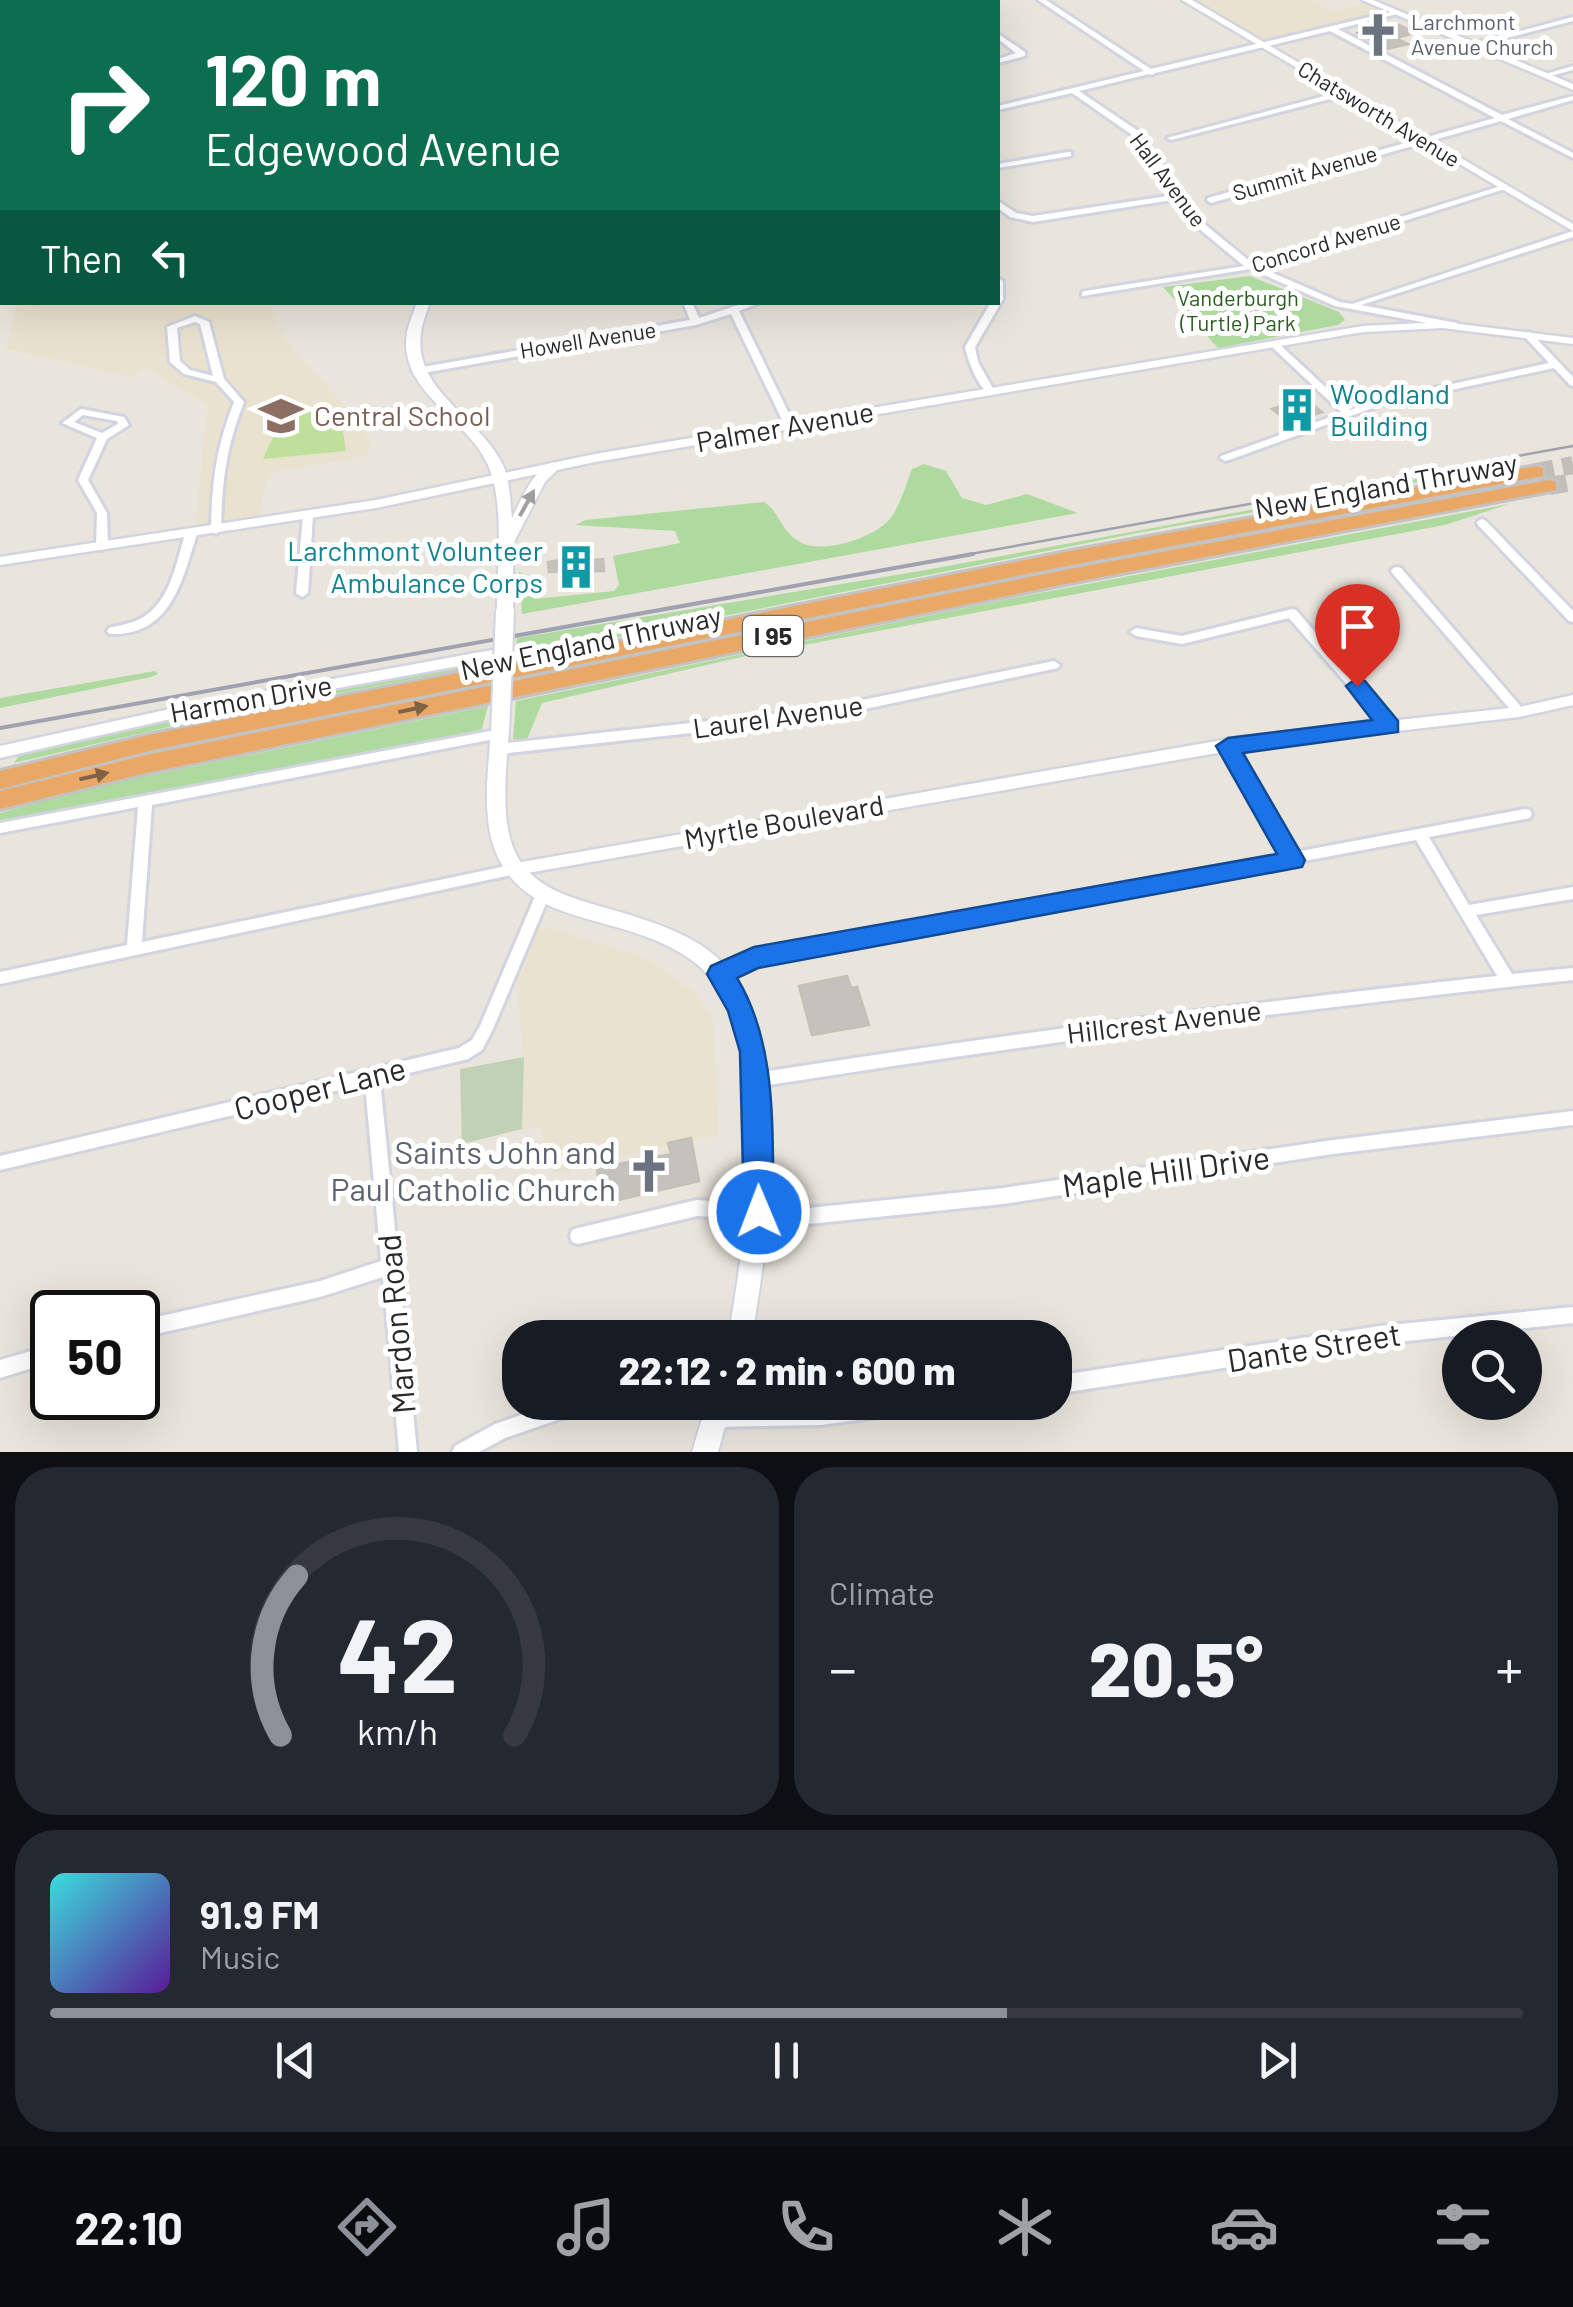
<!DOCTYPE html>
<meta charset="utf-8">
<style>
body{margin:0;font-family:Barlow,sans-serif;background:#242831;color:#f1f3f6;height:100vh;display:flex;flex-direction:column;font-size:38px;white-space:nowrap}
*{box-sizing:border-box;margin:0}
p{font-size:32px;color:#9ea1a6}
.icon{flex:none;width:55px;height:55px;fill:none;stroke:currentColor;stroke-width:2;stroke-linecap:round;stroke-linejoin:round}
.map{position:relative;height:1452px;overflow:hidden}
.panel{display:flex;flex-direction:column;gap:15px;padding:15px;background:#0d0f14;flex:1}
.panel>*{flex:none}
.hud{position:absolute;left:0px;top:0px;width:1000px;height:305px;box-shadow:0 10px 40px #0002;background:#0b6e4f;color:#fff;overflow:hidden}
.controls{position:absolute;left:1442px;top:1320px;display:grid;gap:20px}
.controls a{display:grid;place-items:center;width:100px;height:100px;border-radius:50%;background:#171b24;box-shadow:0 10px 40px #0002;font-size:50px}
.speed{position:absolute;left:30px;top:1290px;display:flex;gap:20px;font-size:50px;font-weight:700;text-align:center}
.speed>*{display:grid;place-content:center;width:130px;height:130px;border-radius:50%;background:#171b24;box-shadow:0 10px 40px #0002;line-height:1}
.speed .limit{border:5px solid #111;border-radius:15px;background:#fff;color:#111}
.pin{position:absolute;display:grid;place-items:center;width:85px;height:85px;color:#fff;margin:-102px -42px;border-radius:50% 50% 50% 0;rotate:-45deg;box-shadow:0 0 10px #0007}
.pin .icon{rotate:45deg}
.me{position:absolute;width:110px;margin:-55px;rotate:359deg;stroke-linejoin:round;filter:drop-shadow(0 0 8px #0008)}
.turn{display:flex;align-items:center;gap:35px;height:210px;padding:0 40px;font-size:45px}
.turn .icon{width:130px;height:130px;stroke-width:2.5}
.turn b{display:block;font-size:70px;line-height:85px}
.then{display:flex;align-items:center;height:95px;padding:0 40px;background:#0003;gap:20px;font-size:38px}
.big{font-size:75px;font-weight:800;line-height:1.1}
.panel .card{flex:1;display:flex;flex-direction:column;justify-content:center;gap:15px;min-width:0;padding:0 35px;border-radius:40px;background:#242831}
.panel .dial{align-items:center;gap:0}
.dial svg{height:260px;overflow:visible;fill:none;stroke:#363941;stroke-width:7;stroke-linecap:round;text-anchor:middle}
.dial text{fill:#f1f3f6;stroke:none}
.song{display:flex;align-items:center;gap:30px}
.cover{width:120px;height:120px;border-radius:15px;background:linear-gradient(135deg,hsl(180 70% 55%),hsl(270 70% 35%))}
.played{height:10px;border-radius:5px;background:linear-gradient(90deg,#8c9099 65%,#363941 65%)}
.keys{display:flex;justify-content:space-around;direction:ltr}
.heat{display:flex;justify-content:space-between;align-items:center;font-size:55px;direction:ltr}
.panel .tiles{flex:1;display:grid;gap:15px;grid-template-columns:1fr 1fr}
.card:last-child{grid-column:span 2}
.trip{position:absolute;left:502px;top:1320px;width:570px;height:100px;border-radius:40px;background:#171b24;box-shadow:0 10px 40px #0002;font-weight:800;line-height:100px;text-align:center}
.tabs{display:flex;height:160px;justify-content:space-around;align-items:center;background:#090b0e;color:#9ea1a6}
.tabs .icon{width:70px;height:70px}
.tabs .active{color:#8c9099}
.tabs b{font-size:45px;color:#f1f3f6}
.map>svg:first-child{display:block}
.education{fill:#e9e2ce}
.green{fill:#afda9f}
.cemetery{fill:#c1d1b6}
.pitch{fill:#bfe09c}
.building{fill:#c5c1bc;stroke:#c4c0b6;stroke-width:2.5}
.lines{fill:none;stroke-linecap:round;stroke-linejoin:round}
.motorway-tunnel{stroke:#c3bfb8;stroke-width:18;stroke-dasharray:18 9;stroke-linecap:butt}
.minor-casing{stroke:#d2d4e0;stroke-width:6}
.tertiary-casing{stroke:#d2d4e0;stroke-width:5}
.secondary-casing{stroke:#d2d4e0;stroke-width:4}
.primary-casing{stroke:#c3c3c3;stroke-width:5}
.motorway-casing{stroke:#c3c3c3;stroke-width:6}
.minor{fill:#fff;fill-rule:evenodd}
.tertiary{fill:#fff;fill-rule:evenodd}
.secondary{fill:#fff;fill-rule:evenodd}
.primary{fill:#dfcb6c;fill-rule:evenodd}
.motorway{fill:#eaa867;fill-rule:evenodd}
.rail-far1{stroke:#a0a1b1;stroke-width:2.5}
.rail{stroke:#a0a1b1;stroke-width:4}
.secondary-bridge-casing{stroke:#d2d4e0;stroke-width:22;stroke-linecap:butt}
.secondary-bridge{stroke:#fff;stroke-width:18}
.oneway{fill:#9f9f9f}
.oneway2{fill:#806245}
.route{fill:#1a73e8;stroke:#114b97;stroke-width:2.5}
.labels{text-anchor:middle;stroke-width:10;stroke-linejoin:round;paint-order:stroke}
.far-worship-label{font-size:22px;fill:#5b616d;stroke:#fff;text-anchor:start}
.far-street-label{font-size:22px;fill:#292929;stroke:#fff}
.far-park-label{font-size:22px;fill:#2b5d22;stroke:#fff}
.shield{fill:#fff;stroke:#696969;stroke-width:2.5}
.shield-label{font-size:25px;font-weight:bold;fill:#292929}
.culture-label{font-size:28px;fill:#0d838f;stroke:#fff;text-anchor:start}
.education-label{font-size:28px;fill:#785e54;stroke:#fff;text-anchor:start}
.street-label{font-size:28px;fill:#292929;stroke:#fff}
.near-street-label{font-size:32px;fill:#292929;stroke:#fff}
.near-worship-label{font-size:32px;fill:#5b616d;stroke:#fff;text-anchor:end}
</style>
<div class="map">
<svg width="1573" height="1452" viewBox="0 0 1573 1452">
<rect width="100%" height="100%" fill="#e9e5dc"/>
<g class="education">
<path d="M1188,0H1310L1331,12L1370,3L1393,13L1260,43Z"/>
<path d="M17,303H275L270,307L286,342L357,419L370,444L367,456L269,473L257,520L195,529L208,405L144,367L133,377L6,349Z"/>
<path d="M547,927L648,959L695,993L713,1019L718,1135L603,1160L562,1174L544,1165L543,1127L522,1129L524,1057L517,989L538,928Z"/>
</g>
<g class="green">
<path d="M1250,276L1339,312L1345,320L1338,325L1218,348L1163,287Z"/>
<path d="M924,464L946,471L962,498L986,505L1027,494L1078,513L522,614L519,572L529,576L534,599L614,591L619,585L613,556L680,543L675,531L575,525L586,520L764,502C780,512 781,532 800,542C822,555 873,538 889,520C900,507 906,484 912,469Z"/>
<path d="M1487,466L1491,469L1132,534L515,658L517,638L926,570Z"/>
<path d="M1509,504L1445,525L750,655L542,703L526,742L513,739L516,701L1008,599Z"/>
<path d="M488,660L489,664L177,725L14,763L22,751L87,734Z"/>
<path d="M155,671L158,674L151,677L0,708V698Z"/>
<path d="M488,706L482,729L460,736L0,823V813L88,788Z"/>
</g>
<path class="cemetery" d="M524,1057L522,1129L462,1144L460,1069Z"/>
<path class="pitch" d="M327,406L342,425L346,451L263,459C276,426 291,410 327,406Z"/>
<g class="building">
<path d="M1397,24L1415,33L1396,38L1408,44L1387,49L1358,33Z"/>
<path d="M1304,398L1322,412L1290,423L1272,409Z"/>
<path d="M579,557V561L603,559L604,571L549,572L548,562Z"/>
<path d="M847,976L851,988L857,987L869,1025L812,1035L799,986Z"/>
<path d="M691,1138L699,1181L601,1204L597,1168L671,1154L668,1143Z"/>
</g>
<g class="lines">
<g class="motorway-tunnel">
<path d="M1536,472L1573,465"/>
<path d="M1549,486L1573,482"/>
</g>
<g class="minor-casing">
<g id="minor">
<path d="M1038,0H1046L1151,69L1395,11L1399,13L1397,14L1338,29L1502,115L1573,96V100L1508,119L1573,153V158L1501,121L1211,203L1207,200L1208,198L1495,118L1330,31L1155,73L1152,75L1149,74L1079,91L1141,133L1183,194H1185L1203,223L1252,263L1501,186L1508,188L1259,267L1340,302L1352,304L1573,231V237L1361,305L1457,323L1459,325L1454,328L1335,306L1250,269L1082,296V292L1085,291L1244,266L1197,227L1178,199L1033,222L1010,217L998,208V201L1016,213L1033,216L1175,195L1135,137L1072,93L998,110V106L1144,71Z"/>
<path d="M1573,17V21L1472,47L1468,45Z"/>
<path d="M998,34L1025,52V56L998,63V59L1016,53L998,39Z"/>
<path d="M1573,66V70L1546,77L1542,75Z"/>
<path d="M1343,91L1347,93L1346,95L1171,140L1167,138Z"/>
<rect x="0" y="133" width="2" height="4"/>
<path d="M1068,152H1071V156L998,168V164Z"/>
<rect x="0" y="169" width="2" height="4"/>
<path d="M998,278L1003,281V299L975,347L978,362L995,392L990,395C977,385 969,364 965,347L991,302H998Z"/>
<path d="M683,302H692L699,318L747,302H762L739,311L795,426L794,428H786L785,426L731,314L696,325L417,374L412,371L417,368L690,320Z"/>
<path d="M195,316L209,322L224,379L244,402C226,448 222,481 221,530L216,534L211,530C212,481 216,448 234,402L216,382L184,374L170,362L167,327ZM195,322L200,324L213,376L190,370L180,361L177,328Z"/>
<path d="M1528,332L1531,333L1573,377V386L1570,385L1554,368L1381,405L1229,460L1225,461L1220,458L1221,456L1342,413L1271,346V342H1277L1350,410L1378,400L1549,363L1523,335Z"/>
<path d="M81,409L124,417L129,425L107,439L88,480L107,513L108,546L102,550L96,546L97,513L78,480L97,438L62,423ZM83,415L117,421L118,424L102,433L74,422Z"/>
<path d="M308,513L313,516L308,593L302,597L296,593L303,516Z"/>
<path d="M1482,519L1486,521L1573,611V622L1569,621L1478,525L1477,523L1478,521Z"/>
<path d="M191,530L197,534C182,581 171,637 109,634L107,631L109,628C120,625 130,624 140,619C170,603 176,564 185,534Z"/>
<path d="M1397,567L1401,568L1523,709L1525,712L1523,715H1515L1393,574L1391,571L1393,568Z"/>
<path d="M1292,609L1296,610L1394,723L1396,726L1394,729H1386L1289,618L1182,644L1136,636L1130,632L1136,628L1182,636Z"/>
<path d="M1054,661L1060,665L1058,668L818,719L500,754L496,752L494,749L496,746L500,744L818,709Z"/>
<path d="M501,729L505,731L507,734L505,737L152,805L142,942L516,864L521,865L523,869L521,873L0,984V972L127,945L138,807L0,833V823Z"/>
<path d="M1227,741L1231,743L1295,852L1525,809L1530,810L1532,814L1530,818L1525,819L1429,837L1469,905L1573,887V899L1476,915L1512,974L1573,968V980C1300,1009 1027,1044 756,1087L751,1085L748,1080L751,1075L756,1073C1002,1035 1250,1002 1497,976L1416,840L1299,862L1293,865L1288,864L756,964L720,980L715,978L713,974L715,970L754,952L1283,854L1221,746Z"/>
<path d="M543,888L548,890L550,894L493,1029L482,1050L468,1059L380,1080L398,1260L401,1266L399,1271L417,1452H399L383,1277L320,1297L138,1338V1321L320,1281L381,1261L365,1084L0,1170V1156L459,1048L472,1040L480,1026L536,894L538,890Z"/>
<path d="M1573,1111V1125L1333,1154L1003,1204L809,1224L697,1216L578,1244L572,1242L570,1236L572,1230L578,1228L697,1200L809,1208L1003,1188L1333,1140Z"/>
<path d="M1573,1307V1323L1380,1344L1055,1394V1376L1380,1326Z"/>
<path d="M52,1345V1362L0,1378V1360Z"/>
<path d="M558,1402H595L592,1408L505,1438L479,1452H452L455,1446L495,1424Z"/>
<path d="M854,1402H931L928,1408L922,1411L821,1425L716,1427L710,1424L707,1418L710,1412L716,1409L821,1407Z"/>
</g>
</g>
<g class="tertiary-casing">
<g id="tertiary">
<path d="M285,0H293L292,2H284Z"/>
<path d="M1182,0H1192L1573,224V231Z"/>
<path d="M1362,0H1373L1573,84V90Z"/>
<path d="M1443,322L1573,338V344L1443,328L1363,332L595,462L376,508L0,565V557L376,500L595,454L1363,326Z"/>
<path d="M503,648L510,653L508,657L184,716L0,758V746L184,706Z"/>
<path d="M1573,695V705L1519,717L1240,749L516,875L510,874L508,869L510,864L516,863L1240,737L1519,707Z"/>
</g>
</g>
<g class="secondary-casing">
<g id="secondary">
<path d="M417,302H430C427,312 422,323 421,333C413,390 479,417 502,463C510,479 510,500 512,518C523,497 531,473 553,462L560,467L545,482L513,544V611L511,615L505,617L497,611C497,569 505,504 488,465C467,417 397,392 407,332C409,322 414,312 417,302Z"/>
<path d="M501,705L510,711C509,753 497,816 516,854C535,894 589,902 627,914C661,925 702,938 726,967C797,1051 768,1237 752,1338H728C744,1244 774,1061 713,981C697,959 669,945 644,936C600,919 538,915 508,874C474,830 491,762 492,711Z"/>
<path d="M707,1402H732L718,1452H692Z"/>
</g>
</g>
<g class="primary-casing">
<rect id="primary" x="0" y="215" width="2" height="8"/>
</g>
<g class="motorway-casing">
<g id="motorway">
<path d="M1536,466L1543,468V476L1066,566L153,750L0,789V771L153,734L1066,552Z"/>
<path d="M1549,480L1556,482V490L1070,583L146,773L0,809V791L146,755L1070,569Z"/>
</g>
</g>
<use href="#minor" class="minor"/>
<use href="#tertiary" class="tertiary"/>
<use href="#secondary" class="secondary"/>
<use href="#primary" class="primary"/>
<use href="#motorway" class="motorway"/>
<path class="rail-far1" d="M959,556L1573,446"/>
<path class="rail" d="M0,728L973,554"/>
<g class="secondary-bridge-casing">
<path id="secondary-bridge" d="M501,711L505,611"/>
</g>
<use href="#secondary-bridge" class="secondary-bridge"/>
</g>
<defs><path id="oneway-solid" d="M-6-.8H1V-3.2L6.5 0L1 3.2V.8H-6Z" transform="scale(2.5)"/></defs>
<use class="oneway" href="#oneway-solid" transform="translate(527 503) rotate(-61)"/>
<g class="oneway2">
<use href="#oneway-solid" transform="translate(413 709) rotate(-12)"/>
<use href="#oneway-solid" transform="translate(94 776) rotate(-13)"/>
</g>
<path class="route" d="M1357,678L1365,681L1398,721V732L1243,753L1305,860L1302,867L758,968L737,978C779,1048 771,1132 774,1212L769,1222L759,1226L749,1222L744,1212L740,1052L728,1011L707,974L711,966L754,947L1277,854L1216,746L1228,738L1372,720L1346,686Z"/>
<defs>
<g id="church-bare" transform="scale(3.45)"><path d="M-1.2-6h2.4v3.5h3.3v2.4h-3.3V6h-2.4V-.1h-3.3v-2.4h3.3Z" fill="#6b7280" stroke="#fff" stroke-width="2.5" paint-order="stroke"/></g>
<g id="building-bare" transform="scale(3.45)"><path d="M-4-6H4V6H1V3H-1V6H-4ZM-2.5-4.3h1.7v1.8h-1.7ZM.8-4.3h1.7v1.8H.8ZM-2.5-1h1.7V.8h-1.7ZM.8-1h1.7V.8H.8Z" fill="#0f9aa8" stroke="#fff" stroke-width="2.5" paint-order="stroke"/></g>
<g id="school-bare" transform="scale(3.45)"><path d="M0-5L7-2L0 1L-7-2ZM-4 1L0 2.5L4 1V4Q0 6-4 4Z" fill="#8d6e63" stroke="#fff" stroke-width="2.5" paint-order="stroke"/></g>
</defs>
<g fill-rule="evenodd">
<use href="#church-bare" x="1378" y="35"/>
<use href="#building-bare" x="1297" y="410"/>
<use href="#school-bare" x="281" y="416"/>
<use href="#building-bare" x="576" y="567"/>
<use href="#church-bare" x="649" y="1171"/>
</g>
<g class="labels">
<g class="far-worship-label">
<text x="1411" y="30">Larchmont<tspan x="1411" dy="25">Avenue Church</tspan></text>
</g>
<g class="far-street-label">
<text transform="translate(1379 114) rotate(31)" y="8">Chatsworth Avenue</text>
<text transform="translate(1305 173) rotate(-16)" y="8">Summit Avenue</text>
<text transform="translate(1168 180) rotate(53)" y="8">Hall Avenue</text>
<text transform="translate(1326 243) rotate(-17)" y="8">Concord Avenue</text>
<text transform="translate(588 340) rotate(-9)" y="8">Howell Avenue</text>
</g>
<g class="far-park-label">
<text x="1238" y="306">Vanderburgh<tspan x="1238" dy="25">(Turtle) Park</tspan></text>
</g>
<rect class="shield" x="743" y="616" width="60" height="40" rx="8"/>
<g class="shield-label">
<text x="773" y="645">I 95</text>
</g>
<g class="culture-label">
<text x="1330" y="404">Woodland<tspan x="1330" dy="32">Building</tspan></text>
<text x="543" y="561" text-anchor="end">Larchmont Volunteer<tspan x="543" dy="32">Ambulance Corps</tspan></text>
</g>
<g class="education-label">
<text x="314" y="426">Central School</text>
</g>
<g class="street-label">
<text transform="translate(785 427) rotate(-10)" y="10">Palmer Avenue</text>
<text transform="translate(1386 486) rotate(-10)" y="10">New England Thruway</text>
<text transform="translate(591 643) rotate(-12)" y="10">New England Thruway</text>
<text transform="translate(251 699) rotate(-10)" y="10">Harmon Drive</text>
<text transform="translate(778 717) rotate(-8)" y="10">Laurel Avenue</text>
<text transform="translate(784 822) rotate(-10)" y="10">Myrtle Boulevard</text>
<text transform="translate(1164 1022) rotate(-7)" y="10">Hillcrest Avenue</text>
</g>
<g class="near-street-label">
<text transform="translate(320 1089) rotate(-14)" y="11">Cooper Lane</text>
<text transform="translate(1166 1172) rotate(-8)" y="11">Maple Hill Drive</text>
<text transform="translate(397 1324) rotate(-95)" y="11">Mardon Road</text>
<text transform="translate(1314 1348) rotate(-9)" y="11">Dante Street</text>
</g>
<g class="near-worship-label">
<text x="616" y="1164">Saints John and<tspan x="616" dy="37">Paul Catholic Church</tspan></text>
</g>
</g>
</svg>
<div class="controls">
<a><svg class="icon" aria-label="search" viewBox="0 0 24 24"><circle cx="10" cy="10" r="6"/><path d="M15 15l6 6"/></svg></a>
</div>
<div class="speed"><div class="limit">50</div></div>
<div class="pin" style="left:1357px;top:686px;background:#d93025"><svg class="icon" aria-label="arrive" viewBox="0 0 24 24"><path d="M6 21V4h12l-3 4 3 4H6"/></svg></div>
<svg class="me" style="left:759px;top:1212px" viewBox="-20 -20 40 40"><circle r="17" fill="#1a73e8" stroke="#fff" stroke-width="3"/><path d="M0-11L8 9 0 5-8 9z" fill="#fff"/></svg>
<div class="trip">22:12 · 2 min · 600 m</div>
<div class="hud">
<div class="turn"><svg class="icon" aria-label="right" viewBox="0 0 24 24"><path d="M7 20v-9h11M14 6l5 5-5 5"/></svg><div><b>120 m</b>Edgewood Avenue</div></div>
<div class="then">Then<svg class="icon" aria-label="left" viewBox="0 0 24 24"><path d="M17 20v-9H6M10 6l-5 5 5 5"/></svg></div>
</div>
</div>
<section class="panel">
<div class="tiles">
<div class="card dial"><svg viewBox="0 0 100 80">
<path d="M14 69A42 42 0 1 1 86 69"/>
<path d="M14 69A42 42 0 0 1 19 20" stroke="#8c9099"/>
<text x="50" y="56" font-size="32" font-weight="700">42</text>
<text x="50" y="72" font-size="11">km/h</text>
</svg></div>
<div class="card"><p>Climate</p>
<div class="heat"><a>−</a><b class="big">20.5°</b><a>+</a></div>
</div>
<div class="card">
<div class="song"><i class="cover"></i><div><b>91.9 FM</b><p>Music</p></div></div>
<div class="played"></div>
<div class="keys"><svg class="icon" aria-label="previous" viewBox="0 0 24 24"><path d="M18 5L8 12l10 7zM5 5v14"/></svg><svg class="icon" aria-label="pause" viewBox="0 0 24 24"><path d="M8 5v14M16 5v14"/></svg><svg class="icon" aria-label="next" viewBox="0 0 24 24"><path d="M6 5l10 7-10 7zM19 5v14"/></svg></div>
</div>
</div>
</section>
<nav class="tabs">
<b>22:10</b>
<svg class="icon active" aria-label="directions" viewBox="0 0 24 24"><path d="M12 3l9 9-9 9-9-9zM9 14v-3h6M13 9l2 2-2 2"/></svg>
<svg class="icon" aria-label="music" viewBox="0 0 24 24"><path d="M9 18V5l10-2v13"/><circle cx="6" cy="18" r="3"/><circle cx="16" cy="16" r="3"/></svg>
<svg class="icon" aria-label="phone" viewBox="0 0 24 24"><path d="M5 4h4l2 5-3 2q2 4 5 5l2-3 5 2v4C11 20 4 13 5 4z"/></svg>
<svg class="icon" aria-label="climate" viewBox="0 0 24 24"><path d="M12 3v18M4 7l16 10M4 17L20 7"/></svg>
<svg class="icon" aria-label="car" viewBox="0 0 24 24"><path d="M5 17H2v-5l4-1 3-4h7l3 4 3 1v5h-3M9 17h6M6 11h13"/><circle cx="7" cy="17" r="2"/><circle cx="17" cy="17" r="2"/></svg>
<svg class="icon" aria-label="filters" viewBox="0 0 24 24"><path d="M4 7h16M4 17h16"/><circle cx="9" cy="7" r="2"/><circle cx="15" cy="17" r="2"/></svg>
</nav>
